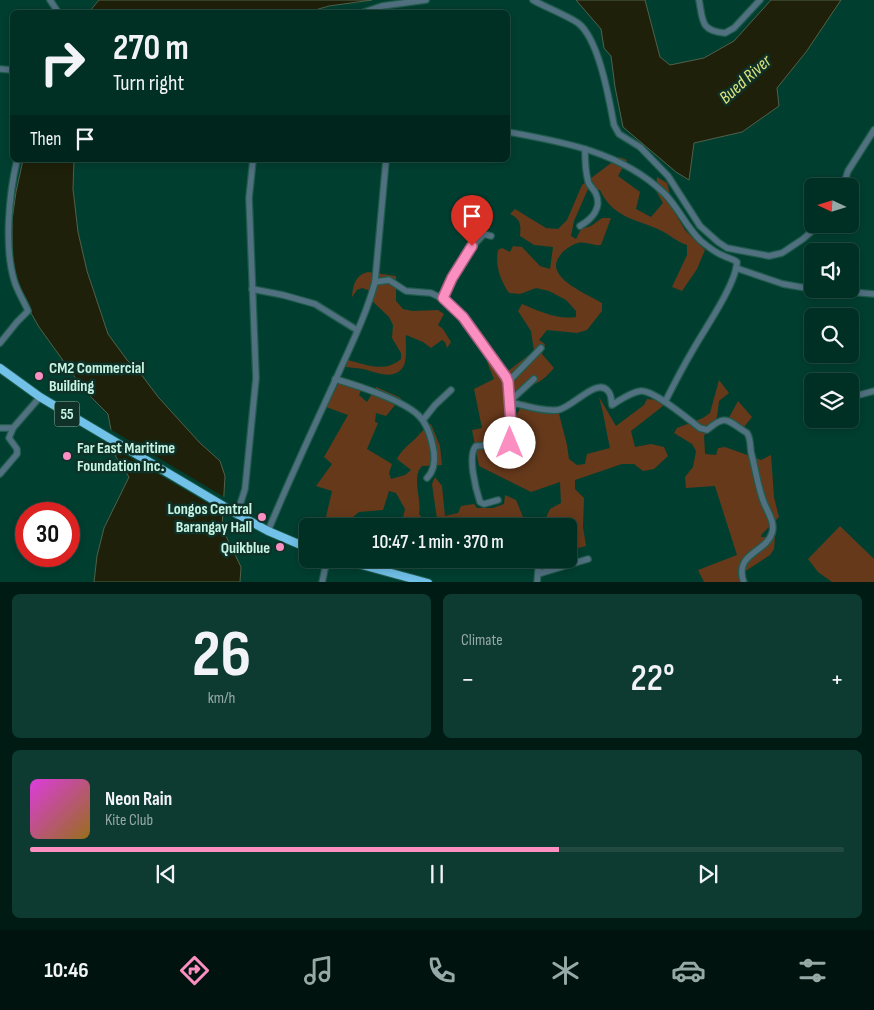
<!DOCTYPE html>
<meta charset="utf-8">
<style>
body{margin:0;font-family:"Sofia Sans Condensed",sans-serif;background:#0e3b31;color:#f1f3f6;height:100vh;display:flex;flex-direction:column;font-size:19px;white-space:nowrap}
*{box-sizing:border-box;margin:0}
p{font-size:16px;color:#95a9a6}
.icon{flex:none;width:28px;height:28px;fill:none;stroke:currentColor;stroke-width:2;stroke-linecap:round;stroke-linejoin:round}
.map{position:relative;height:582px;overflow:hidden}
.details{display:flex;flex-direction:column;gap:12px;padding:12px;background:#001a14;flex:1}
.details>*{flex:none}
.banner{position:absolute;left:10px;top:10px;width:500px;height:152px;border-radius:8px;box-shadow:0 2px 12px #0003,0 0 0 1px #224a41;background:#002f24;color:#f1f3f6;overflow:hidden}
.needle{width:32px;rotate:274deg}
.buttons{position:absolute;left:804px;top:178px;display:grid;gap:10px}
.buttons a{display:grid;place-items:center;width:55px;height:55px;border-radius:8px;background:#002f24;box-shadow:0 2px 12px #0003,0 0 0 1px #224a41;font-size:25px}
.speed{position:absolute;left:15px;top:502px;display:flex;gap:10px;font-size:25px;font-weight:700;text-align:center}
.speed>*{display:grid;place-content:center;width:65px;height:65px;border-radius:50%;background:#002f24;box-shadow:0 2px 12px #0003,0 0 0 1px #224a41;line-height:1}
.speed .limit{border:8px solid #d22;background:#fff;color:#111}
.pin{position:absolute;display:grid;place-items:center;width:42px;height:42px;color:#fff;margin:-51px -21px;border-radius:50% 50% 50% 0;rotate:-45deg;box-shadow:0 0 5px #0007}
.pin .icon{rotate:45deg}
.me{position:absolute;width:55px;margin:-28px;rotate:0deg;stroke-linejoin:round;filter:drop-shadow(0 0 4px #0008)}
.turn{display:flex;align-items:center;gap:18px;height:105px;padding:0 20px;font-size:22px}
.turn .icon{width:65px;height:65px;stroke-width:2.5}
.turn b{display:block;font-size:35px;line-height:42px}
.then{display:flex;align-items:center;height:48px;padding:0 20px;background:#0003;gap:10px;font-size:19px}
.big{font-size:38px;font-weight:600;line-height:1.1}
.details .card{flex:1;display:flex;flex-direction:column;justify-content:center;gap:8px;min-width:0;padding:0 18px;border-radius:8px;background:#0e3b31}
.details .dial{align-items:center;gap:0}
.dial b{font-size:65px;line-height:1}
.song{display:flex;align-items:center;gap:15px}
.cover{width:60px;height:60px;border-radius:8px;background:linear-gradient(135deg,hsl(300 70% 55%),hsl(40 70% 35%))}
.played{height:5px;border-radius:2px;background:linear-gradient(90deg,#fc8fc1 65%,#224a41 65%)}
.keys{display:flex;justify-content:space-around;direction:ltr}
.heat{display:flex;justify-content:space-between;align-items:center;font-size:28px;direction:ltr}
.details .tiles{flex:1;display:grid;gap:12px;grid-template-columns:1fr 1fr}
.card:last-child{grid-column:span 2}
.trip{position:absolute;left:299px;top:518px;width:278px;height:50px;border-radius:8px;background:#002f24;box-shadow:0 2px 12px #0003,0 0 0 1px #224a41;font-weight:600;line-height:50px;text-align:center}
.dock{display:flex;height:80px;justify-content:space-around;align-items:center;background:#00130e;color:#95a9a6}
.dock .icon{width:35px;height:35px}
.dock .current{color:#fc8fc1}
.dock b{font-size:22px;color:#f1f3f6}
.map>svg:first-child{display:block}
.green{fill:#66391b}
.water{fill:#1f2009;stroke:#51604a}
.pier{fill:#003f30}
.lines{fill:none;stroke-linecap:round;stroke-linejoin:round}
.minor-casing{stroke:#205c4d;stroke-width:8}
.highway-casing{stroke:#205c4d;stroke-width:10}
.minor{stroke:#517080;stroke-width:5.5}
.highway{stroke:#71c1e9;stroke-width:8}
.route-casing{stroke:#a45d7d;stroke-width:12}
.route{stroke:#fc8fc1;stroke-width:9}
.poi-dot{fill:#fc8fc1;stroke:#103128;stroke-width:2}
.labels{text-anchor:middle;stroke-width:5;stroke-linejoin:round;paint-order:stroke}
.shield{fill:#103128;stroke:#8fbaab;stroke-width:1}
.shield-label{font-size:15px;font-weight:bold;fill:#c5f4e3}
.poi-label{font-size:16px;font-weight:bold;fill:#c5f4e3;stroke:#103128;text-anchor:start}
.water-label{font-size:18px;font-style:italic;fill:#dde47d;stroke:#103128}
</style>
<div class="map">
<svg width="874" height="583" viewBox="0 0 874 583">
<rect width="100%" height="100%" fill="#003f30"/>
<g class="green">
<path d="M619,157L627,160L618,176L640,192L636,209L651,217L663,203L656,191L657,177L667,183L675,213L685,230L705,250L697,269L682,291L672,287L687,255V245C675,241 671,235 660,230C636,219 613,218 600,190L588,189L574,221L571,236L576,239L581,229L591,226L602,218H611L601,245C593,246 585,241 578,243C571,245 562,251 559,257C544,278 590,295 602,303V311L587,330L577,333L547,330L539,340L545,344L542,354L554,368C542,382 536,385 518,389L510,404L511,414L516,416L524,401L546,408L557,406L567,445L569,459L577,465L585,464L587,454L610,448C606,431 604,414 599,397L616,426L644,405L647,399L659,400L663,406L631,431L635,447L651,444L664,447L668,456L654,469L643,471L634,464H622L575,480V489L584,498L583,527L586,546L568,551V526H542L550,509L561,503L560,482L531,492L479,466L472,430L482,428L474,389L494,379L487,362L497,354L508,371L534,351L531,331L518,311L522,304C539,311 557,320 576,317V311L566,300L549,291L536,288L520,294L509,293C500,279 495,266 498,250L502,248L510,252L513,246L522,247L540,266L550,269L553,247L534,245L520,236C521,225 521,219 510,214L515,209L546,228L558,229L567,220L582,185Z"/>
<path d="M368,272L396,276V301L403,309L412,311L438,310L444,314L438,325L443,329L451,342L447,348L445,342L442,340L431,348L423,342L406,335C405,343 408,360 403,367C395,379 381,374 370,371C363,368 354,368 346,367L348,360C367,365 385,373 401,359V353L392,338L393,325L389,317L368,297L371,291L362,288L357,290L352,297C353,286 355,275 368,272Z"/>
<path d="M342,377L364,384L359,395L367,402L376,387L401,398L386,416L376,413L375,422L378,423L367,449L392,464L389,473L391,479L405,475L411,470L397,459C402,449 409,445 416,438C422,432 424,428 431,424L440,446L442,465L422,466C411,477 422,499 419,514L428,526H401L405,509L396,493L389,491L383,510L359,512L346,523L326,517L332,491L316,486L332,464L324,457L348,415L326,407Z"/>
<path d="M719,380L729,393L719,401L717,417L704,436L705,454L716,455L718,448L725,447L761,460L771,455L774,497L779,517L762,534L761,537H775L774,549L770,555L744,572L748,582H704L698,570L737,555L715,486L686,488L685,477L693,467L696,451L692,444L674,433L677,428L703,418L710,413Z"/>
<path d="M738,401L752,417L744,427L726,423Z"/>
<path d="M435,477L442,486L445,516L458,513L461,506L474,504L477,508H493L504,504L505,495L516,500L523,517L525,526H438L432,484Z"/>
<path d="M840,526L874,559V582H832L818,572L808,559Z"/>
</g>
<g class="water">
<path d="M99,0H372L329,6L308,12H89Z"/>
<path d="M576,0H645L660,57L670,65L704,58L734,41L771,0H841L806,52L777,88L779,106L742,132L694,143L689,180L676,172L623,127L615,87L611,56L604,48L601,29Z"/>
<path d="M23,160H74L73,189L78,232L87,271L108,334L127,360L140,373L159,398L200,443L220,461L225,476L222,528L241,567L240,582H94L97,556L104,528L129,477L116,457L108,414L85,391L39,327L20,294L12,266V220L16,192Z"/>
</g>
<path class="pier" d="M108,428L226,498V503L221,511L112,447Z"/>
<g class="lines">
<g class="minor-casing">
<g id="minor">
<path d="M50,0L58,12"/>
<path d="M533,0C547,8 564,14 578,23C599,39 609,99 614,125L619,134L640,147L668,176L700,226L718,242L727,248L769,256L782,253L803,239L820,224"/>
<path d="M699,0C703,20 700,31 725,33L734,28L760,0"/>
<path d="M364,12L382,6L426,0"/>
<path d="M0,69L12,70"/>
<path d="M508,132C564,142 621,152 664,193C679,208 686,227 701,241C707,246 716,253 724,256C728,258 733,259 737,262C736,284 706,327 694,348C684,365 674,384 665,402"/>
<path d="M843,186L848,171L874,130"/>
<path d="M580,226C592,219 602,208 596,194C594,189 589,186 588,181C585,170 585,160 585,149"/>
<path d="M736,268L783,284L812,289"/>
<path d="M375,282L389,280L406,291L431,293L443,299L463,317L506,377L508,382L511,442L502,445L476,446C467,455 476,490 480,502L484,504L498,500"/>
<path d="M252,289L283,295L315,304L357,330"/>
<path d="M815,289L874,294"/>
<path d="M443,299L452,278L472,247L484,234L491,236"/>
<path d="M0,343L17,322L28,311C24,301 17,291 14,280C4,246 9,194 17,160"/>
<path d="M335,379C356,385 406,401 420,417C429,427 432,440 434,453C435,462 434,471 427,478"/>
<path d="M508,382L541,348"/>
<path d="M859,395L874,391"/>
<path d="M509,402C523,405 543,412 558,410C572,408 597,377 608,391C612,395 611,401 612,405C620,400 631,392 641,391C654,390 688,419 700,428L707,430C727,413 727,421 747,433C751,439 750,446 751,452C755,467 757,482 762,497C765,509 776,521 772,533C766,553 733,553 744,583"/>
<path d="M509,402L534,379"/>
<path d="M423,420L435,405L451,390"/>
<path d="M0,428H13"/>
<path d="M0,474L17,454V449L9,438L13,428L40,397"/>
<path d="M237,514L245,489L256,378L249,198L253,160"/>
<path d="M268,531C289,480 312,431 335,381C349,349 366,316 375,282L386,160"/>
<path d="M538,574L588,559"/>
<path d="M322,583L327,559"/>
<path d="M537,583L539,559"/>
</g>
</g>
<g class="highway-casing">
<g id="highway">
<path d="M0,368L40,397L237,514L268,531L308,548"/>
<path d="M340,559L428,583"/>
</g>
</g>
<use href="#minor" class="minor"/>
<use href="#highway" class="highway"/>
</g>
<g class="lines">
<g class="route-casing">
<path id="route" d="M472,246L452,278L443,298L463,317L506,377L508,382L512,438L510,443"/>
</g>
<use href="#route" class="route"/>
</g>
<g class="poi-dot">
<circle cx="39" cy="376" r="5"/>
<circle cx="67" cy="456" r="5"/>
<circle cx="262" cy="517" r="5"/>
<circle cx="280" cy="547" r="5"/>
</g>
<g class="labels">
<rect class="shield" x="54.5" y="401.5" width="25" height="25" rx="4"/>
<g class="shield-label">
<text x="67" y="419">55</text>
</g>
<g class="poi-label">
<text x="49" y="373">CM2 Commercial<tspan x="49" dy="18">Building</tspan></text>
<text x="77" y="453">Far East Maritime<tspan x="77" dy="18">Foundation Inc.</tspan></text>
<text x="252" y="514" text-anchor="end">Longos Central<tspan x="252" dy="18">Barangay Hall</tspan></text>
<text x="270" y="553" text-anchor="end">Quikblue</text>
</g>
<g class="water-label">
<text transform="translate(745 79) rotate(-42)" y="6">Bued River</text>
</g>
</g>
</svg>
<div class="buttons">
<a><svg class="needle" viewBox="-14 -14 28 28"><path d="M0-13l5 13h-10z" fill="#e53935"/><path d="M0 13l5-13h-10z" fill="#95a9a6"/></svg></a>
<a><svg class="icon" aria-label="sound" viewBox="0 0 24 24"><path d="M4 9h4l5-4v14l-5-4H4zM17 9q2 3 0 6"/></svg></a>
<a><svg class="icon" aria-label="search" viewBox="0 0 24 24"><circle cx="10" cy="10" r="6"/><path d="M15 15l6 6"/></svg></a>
<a><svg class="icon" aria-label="layers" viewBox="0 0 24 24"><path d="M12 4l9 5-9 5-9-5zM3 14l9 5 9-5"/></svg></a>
</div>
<div class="speed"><div class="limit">30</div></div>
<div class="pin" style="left:472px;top:246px;background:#d93025"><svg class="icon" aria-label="arrive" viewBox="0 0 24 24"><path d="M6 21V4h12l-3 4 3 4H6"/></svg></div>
<svg class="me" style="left:510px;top:443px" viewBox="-20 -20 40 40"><circle r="19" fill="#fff"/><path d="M0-13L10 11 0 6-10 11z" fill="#fc8fc1"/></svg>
<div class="trip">10:47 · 1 min · 370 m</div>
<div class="banner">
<div class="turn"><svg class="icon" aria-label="right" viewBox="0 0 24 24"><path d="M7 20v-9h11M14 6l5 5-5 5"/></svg><div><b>270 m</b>Turn right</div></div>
<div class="then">Then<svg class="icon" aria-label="arrive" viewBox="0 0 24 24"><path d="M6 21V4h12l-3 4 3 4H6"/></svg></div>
</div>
</div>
<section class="details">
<div class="tiles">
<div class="card dial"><b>26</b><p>km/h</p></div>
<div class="card"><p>Climate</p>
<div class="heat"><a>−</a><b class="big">22°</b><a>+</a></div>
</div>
<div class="card">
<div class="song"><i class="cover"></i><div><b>Neon Rain</b><p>Kite Club</p></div></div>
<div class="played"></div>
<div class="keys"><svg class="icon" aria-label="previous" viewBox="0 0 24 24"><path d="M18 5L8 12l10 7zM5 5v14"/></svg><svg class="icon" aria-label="pause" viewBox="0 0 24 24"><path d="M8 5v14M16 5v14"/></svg><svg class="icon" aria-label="next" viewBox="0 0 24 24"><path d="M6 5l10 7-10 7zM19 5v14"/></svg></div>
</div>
</div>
</section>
<nav class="dock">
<b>10:46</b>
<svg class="icon current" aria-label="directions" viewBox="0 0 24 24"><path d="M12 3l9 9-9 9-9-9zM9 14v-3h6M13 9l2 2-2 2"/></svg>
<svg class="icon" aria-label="music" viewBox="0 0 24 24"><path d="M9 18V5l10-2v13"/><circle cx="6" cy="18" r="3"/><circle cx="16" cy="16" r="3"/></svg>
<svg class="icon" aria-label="phone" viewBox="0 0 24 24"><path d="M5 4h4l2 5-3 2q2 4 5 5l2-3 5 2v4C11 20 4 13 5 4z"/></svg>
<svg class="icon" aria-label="climate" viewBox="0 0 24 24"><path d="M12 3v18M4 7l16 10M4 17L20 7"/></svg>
<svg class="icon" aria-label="car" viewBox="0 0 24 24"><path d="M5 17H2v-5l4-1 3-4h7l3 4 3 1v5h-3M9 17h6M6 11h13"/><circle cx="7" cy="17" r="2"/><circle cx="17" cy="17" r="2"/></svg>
<svg class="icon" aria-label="filters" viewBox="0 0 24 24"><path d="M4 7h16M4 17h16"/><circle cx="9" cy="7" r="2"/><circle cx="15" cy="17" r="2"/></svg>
</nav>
